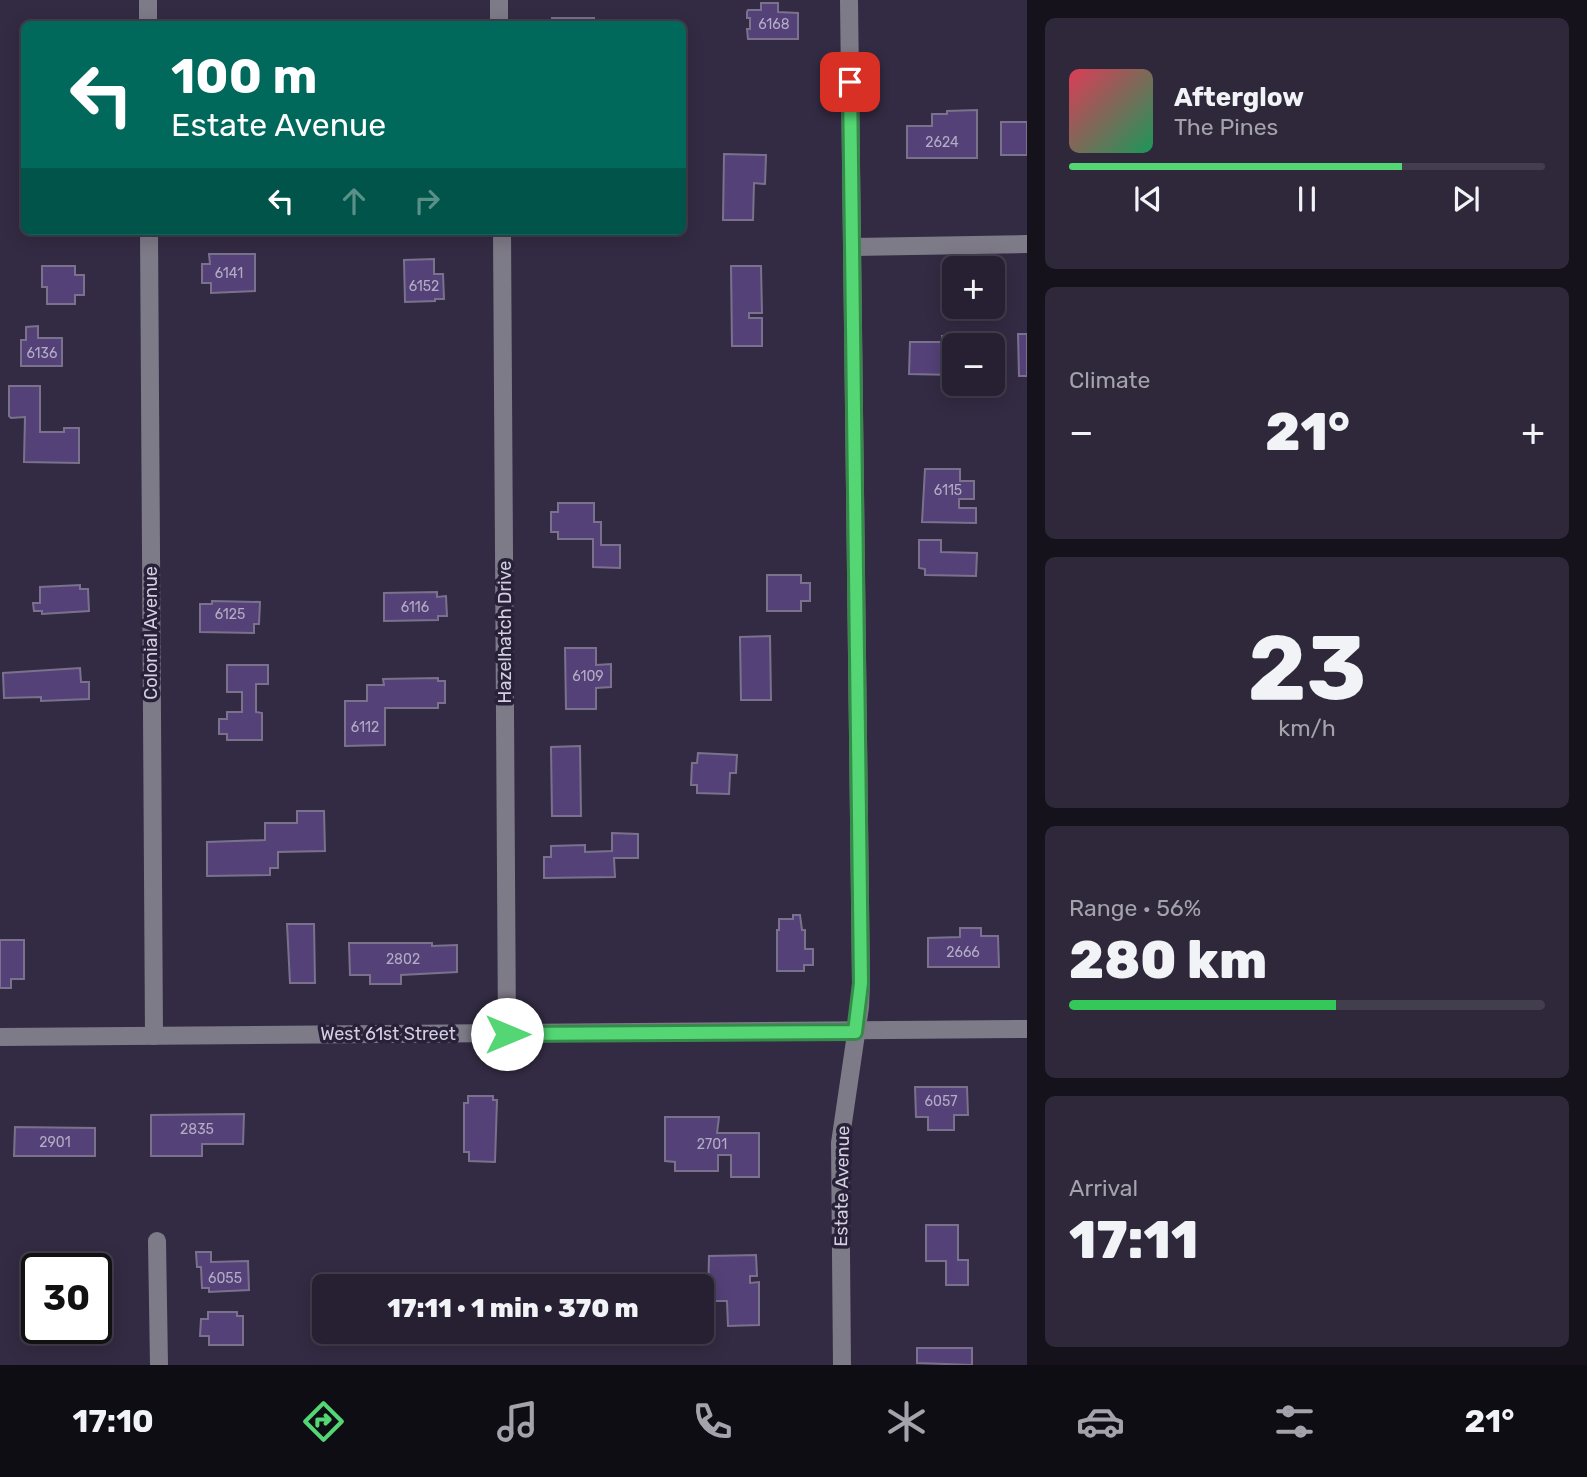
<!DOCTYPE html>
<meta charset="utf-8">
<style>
body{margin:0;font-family:Rubik,sans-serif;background:#2e283a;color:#f1f3f6;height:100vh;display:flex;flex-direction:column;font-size:26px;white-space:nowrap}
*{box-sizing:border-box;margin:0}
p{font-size:23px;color:#a4a3ac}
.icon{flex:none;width:38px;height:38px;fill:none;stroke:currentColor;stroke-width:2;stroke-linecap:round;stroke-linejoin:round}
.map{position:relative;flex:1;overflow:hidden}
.side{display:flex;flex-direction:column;gap:18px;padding:18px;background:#15121c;width:560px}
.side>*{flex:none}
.hud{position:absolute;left:21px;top:21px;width:665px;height:214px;border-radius:10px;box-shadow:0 4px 18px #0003,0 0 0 2px #423e4d;background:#00695c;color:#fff;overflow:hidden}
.tools{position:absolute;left:942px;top:256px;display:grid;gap:14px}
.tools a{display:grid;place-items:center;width:63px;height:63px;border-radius:10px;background:#262032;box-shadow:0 4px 18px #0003,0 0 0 2px #423e4d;font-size:35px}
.speed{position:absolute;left:21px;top:1253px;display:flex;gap:14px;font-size:35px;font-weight:700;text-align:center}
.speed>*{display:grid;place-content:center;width:91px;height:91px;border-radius:50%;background:#262032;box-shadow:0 4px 18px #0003,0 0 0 2px #423e4d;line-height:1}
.speed .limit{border:4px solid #111;border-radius:10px;background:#fff;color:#111}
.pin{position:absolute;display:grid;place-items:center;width:60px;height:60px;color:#fff;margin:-30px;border-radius:14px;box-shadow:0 4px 10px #0006}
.me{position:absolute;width:77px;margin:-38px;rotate:90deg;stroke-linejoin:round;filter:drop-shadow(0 0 5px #0008)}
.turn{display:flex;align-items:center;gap:24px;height:147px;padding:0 35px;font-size:32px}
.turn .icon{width:91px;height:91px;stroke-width:2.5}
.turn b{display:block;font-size:49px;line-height:60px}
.lanes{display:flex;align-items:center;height:66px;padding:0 35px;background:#0003;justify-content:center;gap:35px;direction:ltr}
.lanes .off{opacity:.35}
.big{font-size:52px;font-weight:800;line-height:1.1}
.side .widget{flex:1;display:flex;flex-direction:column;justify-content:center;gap:10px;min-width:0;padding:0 24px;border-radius:10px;background:#2e283a}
.side .dial{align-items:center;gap:0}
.dial b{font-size:91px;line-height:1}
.song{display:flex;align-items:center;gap:21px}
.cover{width:84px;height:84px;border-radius:10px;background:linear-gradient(135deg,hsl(350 70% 55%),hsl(150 70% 35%))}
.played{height:7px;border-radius:4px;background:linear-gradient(90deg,#53d673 70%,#423e4d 70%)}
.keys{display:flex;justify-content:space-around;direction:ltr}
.heat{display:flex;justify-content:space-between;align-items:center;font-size:38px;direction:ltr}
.charge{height:10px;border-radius:5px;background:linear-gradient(90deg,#34c759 56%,#423e4d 0)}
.trip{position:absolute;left:312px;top:1274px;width:402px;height:70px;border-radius:10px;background:#262032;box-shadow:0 4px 18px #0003,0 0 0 2px #423e4d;font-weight:800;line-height:70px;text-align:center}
.tab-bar{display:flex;height:112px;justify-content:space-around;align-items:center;background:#0f0d14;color:#a4a3ac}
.tab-bar .icon{width:49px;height:49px}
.tab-bar .selected{color:#53d673}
.tab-bar b{font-size:32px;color:#f1f3f6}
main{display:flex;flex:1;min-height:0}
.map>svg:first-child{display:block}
.building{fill:#544178;stroke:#7a718d;stroke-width:2}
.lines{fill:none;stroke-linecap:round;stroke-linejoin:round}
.minor{stroke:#7e7b88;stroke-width:18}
.route-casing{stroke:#368b4b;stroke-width:18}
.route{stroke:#53d673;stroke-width:12}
.labels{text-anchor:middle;stroke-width:7;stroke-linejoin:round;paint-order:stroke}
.number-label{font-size:14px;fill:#b3acc4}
.street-label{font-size:18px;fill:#d3cfde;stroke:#292139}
</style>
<main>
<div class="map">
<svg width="1027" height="1365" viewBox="0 0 1027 1365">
<rect width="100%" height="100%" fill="#332b43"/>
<g class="building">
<path d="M761,3H778V12L798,13V39H748L747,29H750V18H747V12L748,10H761Z"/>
<path d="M552,18H594V24H553Z"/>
<path d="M977,110V158H907V126H932V114H947V111Z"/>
<rect x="1001" y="122" width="26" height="33"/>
<path d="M724,154L766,155L765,184L754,183L753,220H723Z"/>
<path d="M209,254H255V291L211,293V283H202V264H210Z"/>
<path d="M434,259V274H443L444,299H435V301L405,302L404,260Z"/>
<path d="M42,266H75V275H84V295H75V304H47V287H42Z"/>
<path d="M731,266H761L762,313H749V318H762V346H732Z"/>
<path d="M38,326V338H62V366H21V340H26V327Z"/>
<path d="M1018,334H1027V376H1019Z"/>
<path d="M942,336L974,337V345H954V375L909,374L910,342H942Z"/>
<path d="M9,386H40V432H64V428H79V463L24,462L25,417L11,418L9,416Z"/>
<path d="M925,469H960V481H974V499H959V508H976V523L922,522Z"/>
<path d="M558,503H594V522H601V545H620V568L593,567V539H558V532H551V512H558Z"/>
<path d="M919,540H941V552L977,553L976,576L925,575V569L919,568Z"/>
<path d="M767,575H801V583H810V601H801V611H767Z"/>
<path d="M80,585V589H88L89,611L42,614V611H34L33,603H40V587Z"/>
<path d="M437,592V597L446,596L447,616H438V620L384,621V593Z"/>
<path d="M212,601L260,602L259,624H254V633L200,632V604H212Z"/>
<path d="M770,636L771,700H741L740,637Z"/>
<path d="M565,648H596V665L611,664V687L596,688V709H566Z"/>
<path d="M227,665H268V684H256V712L262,713V740H227V734H219V719H227V712H242V692H227Z"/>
<path d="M80,668L81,682H89V699L41,701V697L4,698L3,673Z"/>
<path d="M438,678V681H445V703H438V708H385V745L345,746V701H367V685H384L383,679Z"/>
<path d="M580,746L581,816H552L551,747Z"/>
<path d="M698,753L737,755L736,773H730L729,794L697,793V785H691L692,763H697Z"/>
<path d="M297,811H324L325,851L278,852V868H270V875L207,876V842L265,840V823H297Z"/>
<path d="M612,833L638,834V858H614L615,877L544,878V857H551V846L585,845V852L612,851Z"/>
<path d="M793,915H800L802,930H805V949H813V965H804V971H777V930H779V919H793Z"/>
<path d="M287,924H314L315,983H290Z"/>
<path d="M960,928H981V936H998L999,967H928V938L960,937Z"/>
<path d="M0,940H24V979H11V988H0Z"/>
<path d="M349,943H432V946L457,945V972L401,975V984H370V975H350Z"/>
<path d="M915,1087H967L968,1115H954V1130H928V1117H916Z"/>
<path d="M468,1096H493V1100H497L495,1162L469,1161V1152H464V1103H468Z"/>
<path d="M244,1114L243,1144H202V1156H151V1115Z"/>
<path d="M665,1117H719L717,1133H759V1177H731V1155H718V1171H675V1162L665,1161Z"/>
<path d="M15,1127L95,1128V1156H14Z"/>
<path d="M926,1225H958V1260H968V1285H946V1261H926Z"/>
<path d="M196,1252H211V1262L248,1261L249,1290L209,1292V1288H202L201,1267H197Z"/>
<path d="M76,1254V1256L99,1255L100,1293H96V1269L37,1270V1265H47V1255Z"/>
<path d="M756,1255L757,1276H750V1283L759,1282V1325L728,1326L727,1301H708L709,1256Z"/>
<path d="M208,1312H237V1316H243V1345H209V1336H200L201,1319H208Z"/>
<path d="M917,1348H972V1365L917,1363Z"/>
</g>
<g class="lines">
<g class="minor">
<path d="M148,0V24"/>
<path d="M499,0V24"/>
<path d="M149,231L154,1036"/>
<path d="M502,231L507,1034"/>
<path d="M854,247L1027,244"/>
<path d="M0,1037L1027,1029"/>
<path d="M157,1241L159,1365"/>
<path d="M842,1365L840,1143L860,1007L861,983L849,0"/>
</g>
</g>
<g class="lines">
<g class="route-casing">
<path id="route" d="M507,1034L855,1032L861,983L850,82"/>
</g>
<use href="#route" class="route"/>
</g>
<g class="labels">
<g class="number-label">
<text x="774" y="29">6168</text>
<text x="942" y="147">2624</text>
<text x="229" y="278">6141</text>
<text x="424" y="291">6152</text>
<text x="42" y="358">6136</text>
<text x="948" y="495">6115</text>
<text x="415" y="612">6116</text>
<text x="230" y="619">6125</text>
<text x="588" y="681">6109</text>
<text x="365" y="732">6112</text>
<text x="963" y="957">2666</text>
<text x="403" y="964">2802</text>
<text x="941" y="1106">6057</text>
<text x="197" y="1134">2835</text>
<text x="55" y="1147">2901</text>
<text x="712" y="1149">2701</text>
<text x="225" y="1283">6055</text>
</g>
<g class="street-label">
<text transform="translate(505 632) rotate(-90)" y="6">Hazelhatch Drive</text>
<text transform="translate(151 633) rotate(-90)" y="6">Colonial Avenue</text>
<text x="388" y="1040">West 61st Street</text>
<text transform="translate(842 1186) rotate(-89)" y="6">Estate Avenue</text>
</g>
</g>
</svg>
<div class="tools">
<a>+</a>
<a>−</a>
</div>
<div class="speed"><div class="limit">30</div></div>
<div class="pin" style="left:850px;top:82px;background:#d93025"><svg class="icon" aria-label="arrive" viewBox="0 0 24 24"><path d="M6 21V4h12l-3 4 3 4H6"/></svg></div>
<svg class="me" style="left:507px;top:1034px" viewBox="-20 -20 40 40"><circle r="19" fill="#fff"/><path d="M0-13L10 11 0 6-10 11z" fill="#53d673"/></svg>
<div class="trip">17:11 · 1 min · 370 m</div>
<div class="hud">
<div class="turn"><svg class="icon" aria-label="left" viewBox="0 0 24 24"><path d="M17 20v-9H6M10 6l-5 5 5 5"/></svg><div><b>100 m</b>Estate Avenue</div></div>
<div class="lanes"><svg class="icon" aria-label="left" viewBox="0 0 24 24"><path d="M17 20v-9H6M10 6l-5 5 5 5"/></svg><svg class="icon off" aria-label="ahead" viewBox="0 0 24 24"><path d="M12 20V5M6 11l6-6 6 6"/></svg><svg class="icon off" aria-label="right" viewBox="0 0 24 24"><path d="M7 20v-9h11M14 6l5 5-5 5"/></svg></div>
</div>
</div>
<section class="side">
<div class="widget">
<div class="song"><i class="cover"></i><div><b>Afterglow</b><p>The Pines</p></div></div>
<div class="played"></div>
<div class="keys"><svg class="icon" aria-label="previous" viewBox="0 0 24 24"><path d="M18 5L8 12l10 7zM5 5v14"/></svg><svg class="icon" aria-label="pause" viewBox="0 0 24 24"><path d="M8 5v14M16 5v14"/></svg><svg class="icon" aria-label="next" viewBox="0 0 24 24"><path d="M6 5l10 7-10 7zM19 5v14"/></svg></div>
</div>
<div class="widget"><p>Climate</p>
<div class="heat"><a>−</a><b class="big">21°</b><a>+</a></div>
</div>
<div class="widget dial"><b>23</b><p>km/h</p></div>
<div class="widget"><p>Range · 56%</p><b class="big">280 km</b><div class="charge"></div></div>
<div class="widget"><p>Arrival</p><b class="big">17:11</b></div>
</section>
</main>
<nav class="tab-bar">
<b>17:10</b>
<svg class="icon selected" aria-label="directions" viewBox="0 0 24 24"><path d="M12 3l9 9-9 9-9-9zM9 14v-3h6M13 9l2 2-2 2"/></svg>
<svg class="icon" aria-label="music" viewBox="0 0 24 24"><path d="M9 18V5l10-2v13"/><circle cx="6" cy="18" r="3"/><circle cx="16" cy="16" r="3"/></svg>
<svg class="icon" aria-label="phone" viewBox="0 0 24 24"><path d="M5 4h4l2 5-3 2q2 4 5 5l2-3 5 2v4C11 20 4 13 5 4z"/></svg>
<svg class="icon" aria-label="climate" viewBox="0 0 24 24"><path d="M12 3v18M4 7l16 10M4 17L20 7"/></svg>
<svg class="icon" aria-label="car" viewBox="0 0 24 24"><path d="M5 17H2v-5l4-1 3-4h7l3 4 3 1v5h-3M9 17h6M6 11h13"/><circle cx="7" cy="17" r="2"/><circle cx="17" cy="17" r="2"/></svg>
<svg class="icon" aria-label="filters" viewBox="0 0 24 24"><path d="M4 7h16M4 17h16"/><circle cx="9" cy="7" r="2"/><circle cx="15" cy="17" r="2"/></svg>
<b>21°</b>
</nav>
